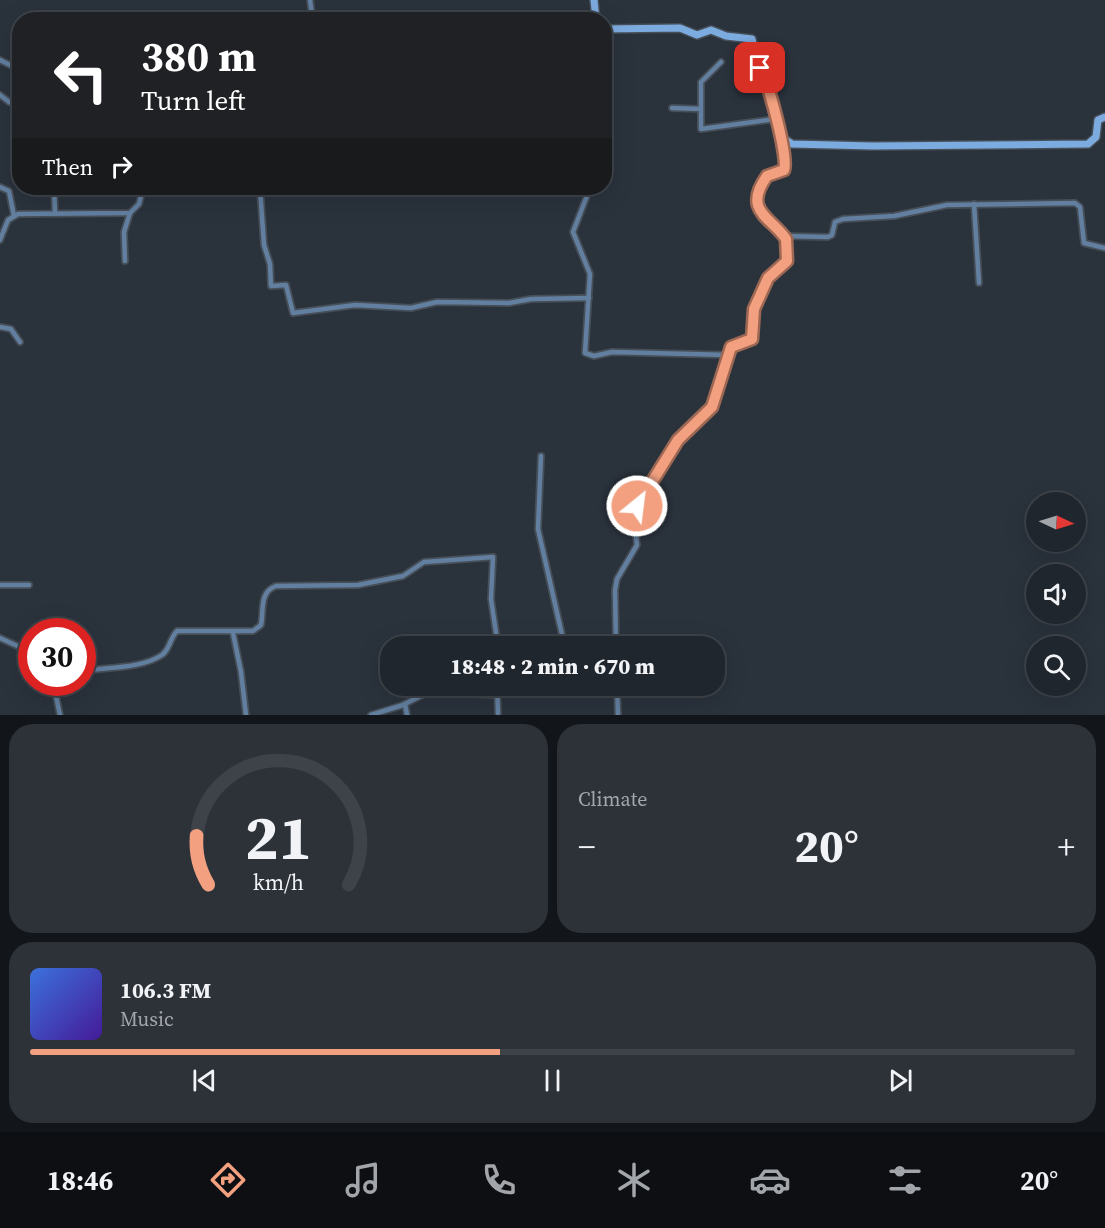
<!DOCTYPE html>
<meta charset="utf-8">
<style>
body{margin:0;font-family:"Source Serif 4",serif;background:#2d3239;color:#f1f3f6;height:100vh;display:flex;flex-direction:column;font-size:22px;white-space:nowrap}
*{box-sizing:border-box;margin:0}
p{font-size:20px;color:#a2a5aa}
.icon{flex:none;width:33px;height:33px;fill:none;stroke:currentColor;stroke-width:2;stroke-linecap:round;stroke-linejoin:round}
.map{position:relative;height:715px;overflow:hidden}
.side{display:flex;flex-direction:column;gap:9px;padding:9px;background:#121519;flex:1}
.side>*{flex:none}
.hud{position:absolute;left:12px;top:12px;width:600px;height:183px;border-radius:24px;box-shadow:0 6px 24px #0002,0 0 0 2px #3d4349;background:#202124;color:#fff;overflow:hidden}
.needle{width:39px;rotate:94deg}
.tools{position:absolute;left:1026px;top:492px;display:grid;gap:12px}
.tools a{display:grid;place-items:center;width:60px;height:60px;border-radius:50%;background:#20262d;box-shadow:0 6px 24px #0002,0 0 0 2px #3d4349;font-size:30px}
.speed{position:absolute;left:18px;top:618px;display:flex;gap:12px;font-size:30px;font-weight:700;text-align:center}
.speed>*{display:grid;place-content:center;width:78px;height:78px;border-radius:50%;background:#20262d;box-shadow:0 6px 24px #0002,0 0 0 2px #3d4349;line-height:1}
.speed .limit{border:9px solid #d22;background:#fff;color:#111}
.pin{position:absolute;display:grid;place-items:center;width:51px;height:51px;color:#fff;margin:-26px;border-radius:12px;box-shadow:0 3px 9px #0006}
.me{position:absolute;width:66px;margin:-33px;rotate:29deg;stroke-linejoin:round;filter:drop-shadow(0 0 4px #0008)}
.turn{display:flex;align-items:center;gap:21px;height:126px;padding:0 30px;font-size:27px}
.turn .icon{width:78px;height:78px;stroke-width:2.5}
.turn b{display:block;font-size:42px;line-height:51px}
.then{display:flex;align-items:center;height:57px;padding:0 30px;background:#0003;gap:12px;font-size:22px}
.big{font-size:45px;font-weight:800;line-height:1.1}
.side .tile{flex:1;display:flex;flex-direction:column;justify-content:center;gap:9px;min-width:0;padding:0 21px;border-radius:24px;background:#2d3239}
.side .dial{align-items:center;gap:0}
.dial svg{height:156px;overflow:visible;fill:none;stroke:#3d4349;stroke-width:7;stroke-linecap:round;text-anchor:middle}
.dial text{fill:#f1f3f6;stroke:none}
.song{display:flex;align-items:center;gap:18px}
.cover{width:72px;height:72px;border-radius:9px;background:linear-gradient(135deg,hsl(220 70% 55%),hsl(260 70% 35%))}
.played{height:6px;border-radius:3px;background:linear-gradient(90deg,#f2a080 45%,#3d4349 45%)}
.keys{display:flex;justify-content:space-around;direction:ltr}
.heat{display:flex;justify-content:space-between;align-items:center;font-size:33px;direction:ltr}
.side .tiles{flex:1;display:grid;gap:9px;grid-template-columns:1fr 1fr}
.tile:last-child{grid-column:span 2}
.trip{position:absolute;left:380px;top:636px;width:345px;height:60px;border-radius:24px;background:#20262d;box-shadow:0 6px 24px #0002,0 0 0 2px #3d4349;font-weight:800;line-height:60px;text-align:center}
.dock{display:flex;height:96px;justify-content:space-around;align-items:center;background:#0d0f12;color:#a2a5aa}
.dock .icon{width:42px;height:42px}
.dock .current{color:#f2a080}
.dock b{font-size:27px;color:#f1f3f6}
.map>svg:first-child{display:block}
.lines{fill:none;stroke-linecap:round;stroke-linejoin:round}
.street-casing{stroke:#464e58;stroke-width:8}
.secondary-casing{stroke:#464e58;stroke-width:10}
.street{stroke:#627fa0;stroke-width:4.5}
.secondary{stroke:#7cabdf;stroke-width:7}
.route-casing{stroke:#9d6853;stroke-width:15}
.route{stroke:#f2a080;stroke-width:10}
</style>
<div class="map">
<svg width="1105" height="715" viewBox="0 0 1105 715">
<rect width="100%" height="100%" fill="#2a323c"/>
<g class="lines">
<g class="street-casing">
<g id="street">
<path d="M310,0L312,15"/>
<path d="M197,20V18"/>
<path d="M0,60L20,70"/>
<path d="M721,62L701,82V129L775,119"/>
<path d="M0,95L9,102L20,105"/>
<path d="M672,108L701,109"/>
<path d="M0,187L9,191L14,216"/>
<path d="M54,188L55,212"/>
<path d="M260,188L264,245L270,264L271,286L286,285L293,313L355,305L411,308L437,302L509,303L531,299L589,298"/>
<path d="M590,188L573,232L590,274L585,353L594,356L612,352L729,355"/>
<path d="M974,204L979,283"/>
<path d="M785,236L828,237L832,235L835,222L843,219L894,216L947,205L1075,203L1080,207L1084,243L1105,248"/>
<path d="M0,240L8,220L18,214L130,213L139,204L143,188"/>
<path d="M125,261L124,232L130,213"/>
<path d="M0,327L11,329L20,342"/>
<path d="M0,585H29"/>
<path d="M233,633L241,672L246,715"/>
<path d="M0,638L24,649L32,656"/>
<path d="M536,646L563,639L538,529L541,456"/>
<path d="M616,646L615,590L617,579L637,545L634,520L637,506L678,440L713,407L731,347L752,339L754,309L768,278L787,261L786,239C771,217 742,211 767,176L781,172L786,167L784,141"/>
<path d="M82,671C106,667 141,669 162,655C170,649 170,638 177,631H253L261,625C264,610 259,592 276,586L358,585L403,576L424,562L493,557L491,599L498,646"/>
<path d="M53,682L60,715"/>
<path d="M497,686L498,713"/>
<path d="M617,686L618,715"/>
<path d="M405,704L407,715"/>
<path d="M371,715L403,705L428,692L497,695"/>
</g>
</g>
<g class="secondary-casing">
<g id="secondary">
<path d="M594,0L596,20"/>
<path d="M604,29L680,28L697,35L711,30L726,36L752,39L758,63L769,85L780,136L792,144L873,146L1088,144L1096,137L1098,120L1105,117"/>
</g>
</g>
<use href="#street" class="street"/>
<use href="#secondary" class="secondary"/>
</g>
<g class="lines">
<g class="route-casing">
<path id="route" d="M637,506L678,440L712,407L731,347L752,339L754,309L768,278L787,261L786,239C771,217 742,211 767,176L784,170C789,158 768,81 760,68"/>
</g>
<use href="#route" class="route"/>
</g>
</svg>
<div class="tools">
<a><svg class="needle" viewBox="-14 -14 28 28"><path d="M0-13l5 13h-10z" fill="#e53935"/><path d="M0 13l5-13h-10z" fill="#a2a5aa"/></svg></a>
<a><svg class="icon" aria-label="sound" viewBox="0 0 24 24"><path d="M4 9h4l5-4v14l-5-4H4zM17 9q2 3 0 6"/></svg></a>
<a><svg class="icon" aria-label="search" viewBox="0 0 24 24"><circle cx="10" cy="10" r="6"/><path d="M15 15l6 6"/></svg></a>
</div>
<div class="speed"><div class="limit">30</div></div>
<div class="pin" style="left:760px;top:68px;background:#d93025"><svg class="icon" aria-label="arrive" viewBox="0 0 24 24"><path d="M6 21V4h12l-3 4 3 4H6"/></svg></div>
<svg class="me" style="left:637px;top:506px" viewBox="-20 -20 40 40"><circle r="17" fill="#f2a080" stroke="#fff" stroke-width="3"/><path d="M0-11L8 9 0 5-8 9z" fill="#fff"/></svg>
<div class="trip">18:48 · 2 min · 670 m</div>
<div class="hud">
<div class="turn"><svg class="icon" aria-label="left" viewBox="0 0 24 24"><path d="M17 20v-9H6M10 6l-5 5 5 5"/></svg><div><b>380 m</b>Turn left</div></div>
<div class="then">Then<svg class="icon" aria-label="right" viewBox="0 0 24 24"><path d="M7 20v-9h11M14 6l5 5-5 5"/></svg></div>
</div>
</div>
<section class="side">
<div class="tiles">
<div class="tile dial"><svg viewBox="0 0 100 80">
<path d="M14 69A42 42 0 1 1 86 69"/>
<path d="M14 69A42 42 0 0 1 8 44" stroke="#f2a080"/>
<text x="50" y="56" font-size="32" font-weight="700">21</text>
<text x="50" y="72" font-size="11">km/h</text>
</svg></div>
<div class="tile"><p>Climate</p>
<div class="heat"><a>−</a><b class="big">20°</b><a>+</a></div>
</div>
<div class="tile">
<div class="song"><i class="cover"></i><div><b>106.3 FM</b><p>Music</p></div></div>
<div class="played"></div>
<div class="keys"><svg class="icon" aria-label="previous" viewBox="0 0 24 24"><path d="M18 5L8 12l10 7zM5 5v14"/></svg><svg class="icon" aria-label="pause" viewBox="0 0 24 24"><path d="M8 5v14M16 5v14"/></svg><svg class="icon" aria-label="next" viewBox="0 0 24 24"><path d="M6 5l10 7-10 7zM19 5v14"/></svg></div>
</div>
</div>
</section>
<nav class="dock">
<b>18:46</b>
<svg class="icon current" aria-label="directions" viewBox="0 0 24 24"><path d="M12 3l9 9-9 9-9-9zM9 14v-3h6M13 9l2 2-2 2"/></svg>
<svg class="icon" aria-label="music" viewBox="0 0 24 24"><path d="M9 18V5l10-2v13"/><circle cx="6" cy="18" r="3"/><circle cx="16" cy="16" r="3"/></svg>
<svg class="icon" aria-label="phone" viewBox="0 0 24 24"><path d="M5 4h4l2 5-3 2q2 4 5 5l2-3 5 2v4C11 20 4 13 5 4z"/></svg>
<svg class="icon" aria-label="climate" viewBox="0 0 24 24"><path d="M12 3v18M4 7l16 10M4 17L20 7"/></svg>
<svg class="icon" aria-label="car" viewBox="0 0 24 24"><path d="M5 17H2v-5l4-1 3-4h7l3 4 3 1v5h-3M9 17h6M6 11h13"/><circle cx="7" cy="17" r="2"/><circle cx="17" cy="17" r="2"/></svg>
<svg class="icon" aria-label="filters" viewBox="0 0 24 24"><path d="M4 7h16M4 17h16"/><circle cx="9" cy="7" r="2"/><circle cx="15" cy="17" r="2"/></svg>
<b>20°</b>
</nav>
